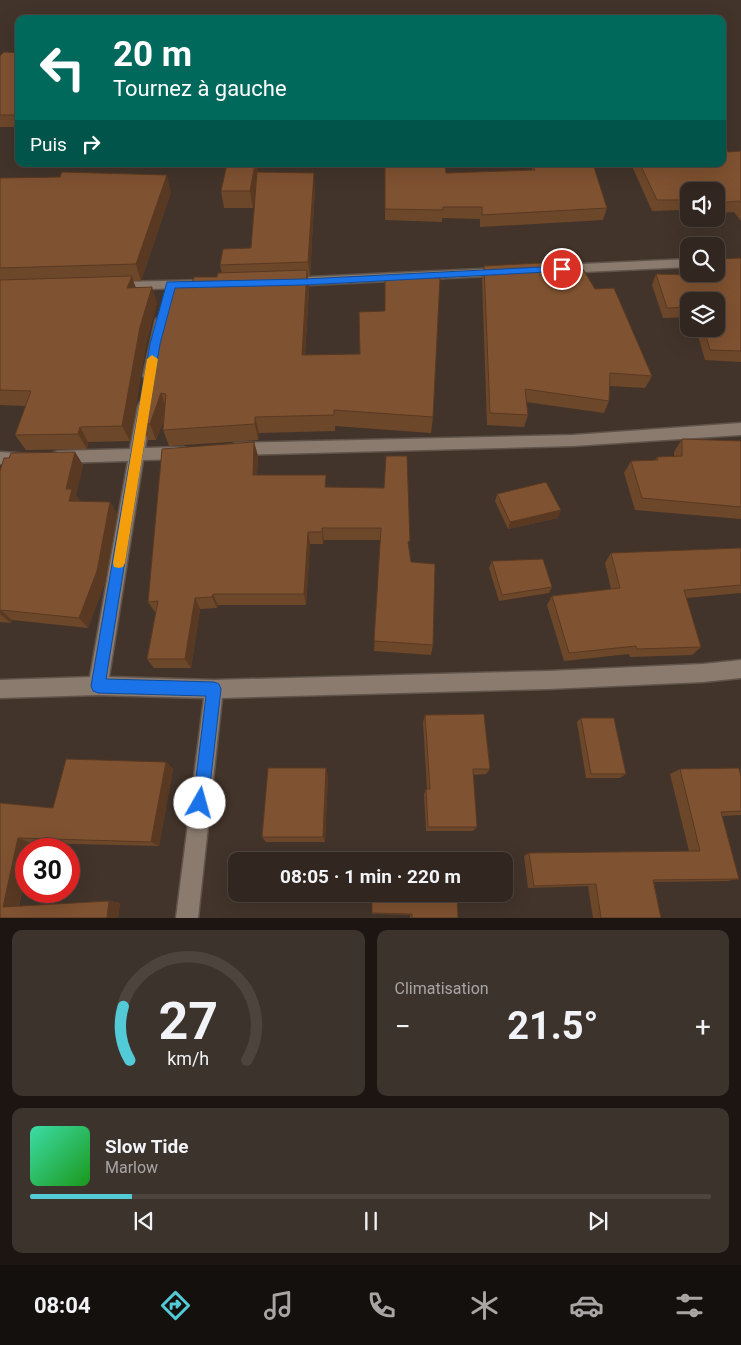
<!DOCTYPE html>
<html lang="fr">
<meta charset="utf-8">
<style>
body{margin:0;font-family:Roboto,sans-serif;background:#3d332d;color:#f1f3f6;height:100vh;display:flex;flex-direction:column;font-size:19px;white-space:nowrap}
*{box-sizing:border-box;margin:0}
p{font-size:16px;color:#a8a5a5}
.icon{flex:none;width:28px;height:28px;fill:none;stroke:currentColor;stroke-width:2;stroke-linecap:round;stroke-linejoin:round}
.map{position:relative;height:918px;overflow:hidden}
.drawer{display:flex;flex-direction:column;gap:12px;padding:12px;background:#1c1512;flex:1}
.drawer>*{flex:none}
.guide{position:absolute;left:15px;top:15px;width:711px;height:152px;border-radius:10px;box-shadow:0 5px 20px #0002,0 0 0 1px #4d443e;background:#00695c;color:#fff;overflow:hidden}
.buttons{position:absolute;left:680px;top:182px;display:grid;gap:10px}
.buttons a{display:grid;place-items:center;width:45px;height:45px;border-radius:10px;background:#322720;box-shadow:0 5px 20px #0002,0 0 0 1px #4d443e;font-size:25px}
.speed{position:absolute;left:15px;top:838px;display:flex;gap:10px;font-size:25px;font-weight:700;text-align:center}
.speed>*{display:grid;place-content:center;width:65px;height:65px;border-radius:50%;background:#322720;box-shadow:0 5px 20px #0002,0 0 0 1px #4d443e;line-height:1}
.speed .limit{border:8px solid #d22;background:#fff;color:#111}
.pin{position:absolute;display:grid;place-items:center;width:42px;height:42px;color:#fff;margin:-21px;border:2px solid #fff;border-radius:50%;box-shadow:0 1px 5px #0007}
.me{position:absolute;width:55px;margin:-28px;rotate:7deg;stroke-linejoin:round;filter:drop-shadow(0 0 4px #0008)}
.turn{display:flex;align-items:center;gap:18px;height:105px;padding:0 15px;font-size:22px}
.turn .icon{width:65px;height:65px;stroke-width:2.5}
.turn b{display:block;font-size:35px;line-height:42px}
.then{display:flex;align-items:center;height:48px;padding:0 15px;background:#0003;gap:10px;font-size:19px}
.big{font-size:38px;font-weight:700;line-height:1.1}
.drawer .card{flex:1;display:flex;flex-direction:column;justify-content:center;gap:8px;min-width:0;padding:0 18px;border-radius:10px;background:#3d332d}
.drawer .dial{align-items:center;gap:0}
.dial svg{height:130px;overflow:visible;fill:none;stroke:#4d443e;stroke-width:7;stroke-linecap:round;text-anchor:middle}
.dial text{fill:#f1f3f6;stroke:none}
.song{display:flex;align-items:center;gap:15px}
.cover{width:60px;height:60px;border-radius:8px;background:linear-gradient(135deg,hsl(160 70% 55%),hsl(120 70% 35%))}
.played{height:5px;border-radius:2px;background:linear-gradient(90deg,#52cbd7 15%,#4d443e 15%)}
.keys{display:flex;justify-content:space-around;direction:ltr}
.heat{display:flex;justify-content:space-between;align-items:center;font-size:28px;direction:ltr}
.drawer .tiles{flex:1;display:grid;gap:12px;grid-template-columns:1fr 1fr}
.card:last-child{grid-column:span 2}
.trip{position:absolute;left:228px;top:852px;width:285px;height:50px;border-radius:10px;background:#322720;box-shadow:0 5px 20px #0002,0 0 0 1px #4d443e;font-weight:700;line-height:50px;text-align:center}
.menu{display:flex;height:80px;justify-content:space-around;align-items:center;background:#14100d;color:#a8a5a5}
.menu .icon{width:35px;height:35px}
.menu .current{color:#52cbd7}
.menu b{font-size:22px;color:#f1f3f6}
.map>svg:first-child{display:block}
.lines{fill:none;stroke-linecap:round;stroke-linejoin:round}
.street-casing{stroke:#5f534a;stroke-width:3}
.street{fill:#8b7b6f;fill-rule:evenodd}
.wall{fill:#6d472a}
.shaded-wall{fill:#593922}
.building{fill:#7f5231;stroke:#593922}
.route{fill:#1a73e8;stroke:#114b97}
.slow{fill:#f59e0b}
</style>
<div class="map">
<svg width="741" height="918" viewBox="0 0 741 918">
<rect width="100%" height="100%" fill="#42342a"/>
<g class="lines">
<g class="street-casing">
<g id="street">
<path d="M689,259V267L561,273L555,269L561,265Z"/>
<path d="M503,268L507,269L509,272L507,275L289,286L283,282L289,278Z"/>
<path d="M211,280L215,281L217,284L215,287L116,290L110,286L116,282Z"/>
<path d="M161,317L166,319L167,322L157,376L155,380L150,381L145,380L143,376L155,322L156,319Z"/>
<path d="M145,400L150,402L152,406L145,448L183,447L188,449L190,453L188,457L183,459L143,460L109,677L214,680L548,671L703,664L741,660V678L703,682L548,689L222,698L198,918H176L204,698L98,695L0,698V680L90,677L128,461L58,463L53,461L51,457L53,453L58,451L130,449L138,406L140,402Z"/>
<path d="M741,423V435L573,446L236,455L231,453L229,449L231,445L236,443L573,435Z"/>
<path d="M0,452L30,454L32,458L30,462L0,464Z"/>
</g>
</g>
<use href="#street" class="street"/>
</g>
<g class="wall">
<path d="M19,53V127H0V56Z"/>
<path d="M741,151V221L734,212L716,213V191H689V215H686L684,210L652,211L632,166L633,164H722L728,152Z"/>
<path d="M227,164H257L258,172L315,187L310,276H308L309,288L305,355L433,417L431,433L335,426V431L259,433L258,440L169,446L163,430L164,419L156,440H148L141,424L192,284L217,277L222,273L220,265L251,248L255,196L253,208H224L221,191Z"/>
<path d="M385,164L421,167L446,173L532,170L533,164L607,208L603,220L480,227V219L442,218V222L385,220Z"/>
<path d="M0,178L171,192L141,281H133L136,287L157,303L146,344L130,441L88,442L87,449L26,450L15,435L26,406L0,405Z"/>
<path d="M741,258V362L705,360L696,329H716V301H689V317L663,318L652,285L656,274L681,275L678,269L683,259H689V274H716Z"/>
<path d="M484,266L595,289L652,376L645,388L610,386L609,401L604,413L526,402L528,415L524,427L487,425L482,279Z"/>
<path d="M682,439L741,441V519L635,510L624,473L631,461L655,460L657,457L674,456V452Z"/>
<path d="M254,442L258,456L257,475L327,487L384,488L409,550L411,562L433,645L431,655L374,651L381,540H324L323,544H310L306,605H218L217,608L200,609L191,668H154L147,659L156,612H155L148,602Z"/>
<path d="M75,452L83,465L76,495L80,501L110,502L117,514L105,582L88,628L12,620L11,623L0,622V471Z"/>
<path d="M497,494L558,518L508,529L495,501Z"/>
<path d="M741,548V593L686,598L701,647L692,655L630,657L629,654L564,661L547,605L552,596L611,589L605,563L611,553Z"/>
<path d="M492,561L552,587L549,593L499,601L489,568Z"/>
<path d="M425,715L490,769L486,774L473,775L477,827L473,831H426L424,794L426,789H427L423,722Z"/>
<path d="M581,718L626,774L620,778H586L577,722Z"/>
<path d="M166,762L173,769L159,846L32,843L19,906L109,901L120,903L118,918H0V803L53,808Z"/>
<path d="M680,769L741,776V815L722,816L739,879L727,881L654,882L661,918H593L588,886L528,888L524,856L529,853L689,851L670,774Z"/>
<path d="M328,775L325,842H266L262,837Z"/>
<path d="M372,894L458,918H410V915L372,914Z"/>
</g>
<g class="shaded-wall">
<path d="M255,164H257L259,176L253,208L250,191Z"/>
<path d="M314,173L315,187L310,276L308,262Z"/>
<path d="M167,175L171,192L141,281L136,264Z"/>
<path d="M307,270L309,288L304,372L302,355Z"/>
<path d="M132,276L137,293L127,288Z"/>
<path d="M152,287L157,303L146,344L130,441L122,426L140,327Z"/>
<path d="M161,393L167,409L156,440L150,424Z"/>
<path d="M255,417L259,433L258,440L255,424Z"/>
<path d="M80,427L88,442L87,449L78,434Z"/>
<path d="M254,442L258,456L256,487L253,475Z"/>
<path d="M75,452L83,465L76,495L80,501L78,514L69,501L66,489Z"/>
<path d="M110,502L117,514L105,582L88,628L79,618Z"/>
<path d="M561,510L558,518L508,529L510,522Z"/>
<path d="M322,528L324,540L323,544L322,532Z"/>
<path d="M308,532L310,544L306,605L304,594Z"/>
<path d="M213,594L218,605L217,608L212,597Z"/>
<path d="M195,598L200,609L191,668L185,659Z"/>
<path d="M1,610L12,620L11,623L0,614Z"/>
<path d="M166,762L173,769L159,846L151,842Z"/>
<path d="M326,768L328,775L325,842L323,837Z"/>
<path d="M18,838L32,843L31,849H26V870L18,909L3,907Z"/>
<path d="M109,901L120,903L118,918H107Z"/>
</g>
<g class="building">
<path d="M4,52L19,53V115H0V56Z"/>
<path d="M727,150L728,152L741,151V203L739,201L716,203V191H689V200H657L640,164H722V151Z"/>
<path d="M227,164H255L250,191H221Z"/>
<path d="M385,164H421V167L445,166L446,173L535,170L533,164H593L607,208L482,215V207H443V210L385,209Z"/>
<path d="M62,172L167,175L136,264L0,268V178L60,177Z"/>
<path d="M257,172L314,173L308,262L220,265L223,249L251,248Z"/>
<path d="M741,258V351L710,350L704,329H716V301H689V307L667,308L656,274L690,275V274H716V259Z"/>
<path d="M683,259H689V271Z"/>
<path d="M578,261L595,289L614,288L652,376L610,373L609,401L525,389L528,415L490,413L484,266Z"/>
<path d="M307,270L302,355L360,354L359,312L385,311V278H440L433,417L334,410V415L255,417V424L163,430L166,394L161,393L150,424H141L158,327L169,285L192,284L194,277H217L218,273Z"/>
<path d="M132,276L127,288L152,287L140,327L122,426L80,427L78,434L15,435L31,391L0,390V280Z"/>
<path d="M682,439L741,441V507L642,498L631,461L658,460L657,457L682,456Z"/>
<path d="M254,442L253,475H326L325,487L384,488L386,456H407L410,541L408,542L411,562L435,564L433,645L374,641L381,528H322V532H308L304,594H213L212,597L195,598L185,659H147L158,601L148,602L162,449Z"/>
<path d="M75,452L66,489H72L69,501L110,502L97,571L79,618L1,610L0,612V471L4,458H9L11,453Z"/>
<path d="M546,482L561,510L510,522L497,494Z"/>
<path d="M741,548V585L684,590L701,647L637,649L636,646L569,653L552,596L620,588L611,553Z"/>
<path d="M543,559L552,587L502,595L492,561Z"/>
<path d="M484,714L490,769H473L477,827H428L426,789H430L425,715Z"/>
<path d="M581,718H614L626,774H591Z"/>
<path d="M66,759L166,762L151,842L18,838L3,907L109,901L107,918H0V803L53,808Z"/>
<path d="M268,768H326L323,837H262Z"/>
<path d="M739,768L741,776V811L721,812L739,879L653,880L661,918H601L596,884L534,886L529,853L700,851L680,769Z"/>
<path d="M372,860L455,861H372Z"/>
<path d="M372,894H457L458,918H412V914L372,913Z"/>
</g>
<path class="route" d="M562,266L565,267V271L305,285L175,288L160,344L106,679L214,682L219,684L221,689L208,803L206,809L200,811L195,809L193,803L206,696L98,693L93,691L91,686L150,344L167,282L305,279Z"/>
<path class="slow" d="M152,355L158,359L125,563L123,567L119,568L114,567L113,563L147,359Z"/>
</svg>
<div class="buttons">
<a><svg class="icon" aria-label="sound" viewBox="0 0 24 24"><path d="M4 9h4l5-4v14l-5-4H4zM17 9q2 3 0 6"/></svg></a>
<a><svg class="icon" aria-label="search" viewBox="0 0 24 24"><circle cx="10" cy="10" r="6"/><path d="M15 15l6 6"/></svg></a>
<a><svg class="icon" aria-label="layers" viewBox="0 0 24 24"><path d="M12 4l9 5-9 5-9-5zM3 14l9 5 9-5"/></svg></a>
</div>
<div class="speed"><div class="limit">30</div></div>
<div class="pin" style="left:562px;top:269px;background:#d93025"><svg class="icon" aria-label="arrive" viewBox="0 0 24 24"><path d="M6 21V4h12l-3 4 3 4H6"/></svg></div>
<svg class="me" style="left:200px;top:803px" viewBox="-20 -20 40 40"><circle r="19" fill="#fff"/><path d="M0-13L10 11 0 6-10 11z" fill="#1a73e8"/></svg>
<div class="trip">08:05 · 1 min · 220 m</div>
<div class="guide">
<div class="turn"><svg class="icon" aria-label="left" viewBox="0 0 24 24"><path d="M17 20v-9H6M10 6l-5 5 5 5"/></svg><div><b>20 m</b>Tournez à gauche</div></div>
<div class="then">Puis<svg class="icon" aria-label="right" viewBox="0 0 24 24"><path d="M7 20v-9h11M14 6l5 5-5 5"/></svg></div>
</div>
</div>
<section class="drawer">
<div class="tiles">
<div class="card dial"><svg viewBox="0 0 100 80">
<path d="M14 69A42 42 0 1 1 86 69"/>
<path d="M14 69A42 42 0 0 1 10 36" stroke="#52cbd7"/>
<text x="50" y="56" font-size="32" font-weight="700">27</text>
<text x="50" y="72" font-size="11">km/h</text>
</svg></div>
<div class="card"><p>Climatisation</p>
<div class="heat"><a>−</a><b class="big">21.5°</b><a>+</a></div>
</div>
<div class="card">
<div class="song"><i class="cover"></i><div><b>Slow Tide</b><p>Marlow</p></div></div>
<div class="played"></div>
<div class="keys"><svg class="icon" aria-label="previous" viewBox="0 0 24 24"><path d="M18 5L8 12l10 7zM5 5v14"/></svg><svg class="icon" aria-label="pause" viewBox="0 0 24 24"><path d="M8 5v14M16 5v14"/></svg><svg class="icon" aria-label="next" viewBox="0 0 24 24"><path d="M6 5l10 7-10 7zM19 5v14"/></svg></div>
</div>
</div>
</section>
<nav class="menu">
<b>08:04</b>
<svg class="icon current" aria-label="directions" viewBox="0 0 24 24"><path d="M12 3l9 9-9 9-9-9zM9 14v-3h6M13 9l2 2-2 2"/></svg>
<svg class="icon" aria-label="music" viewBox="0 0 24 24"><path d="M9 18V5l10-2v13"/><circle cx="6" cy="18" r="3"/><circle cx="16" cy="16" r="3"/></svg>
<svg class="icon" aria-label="phone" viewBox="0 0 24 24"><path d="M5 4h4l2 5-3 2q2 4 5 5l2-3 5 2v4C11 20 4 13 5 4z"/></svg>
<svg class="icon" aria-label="climate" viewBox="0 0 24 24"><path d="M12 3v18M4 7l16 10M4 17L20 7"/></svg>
<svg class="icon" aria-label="car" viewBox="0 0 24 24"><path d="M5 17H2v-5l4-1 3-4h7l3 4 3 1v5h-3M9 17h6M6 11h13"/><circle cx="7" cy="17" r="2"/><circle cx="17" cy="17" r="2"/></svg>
<svg class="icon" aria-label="filters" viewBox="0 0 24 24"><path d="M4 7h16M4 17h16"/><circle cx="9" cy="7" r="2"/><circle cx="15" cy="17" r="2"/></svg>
</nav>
